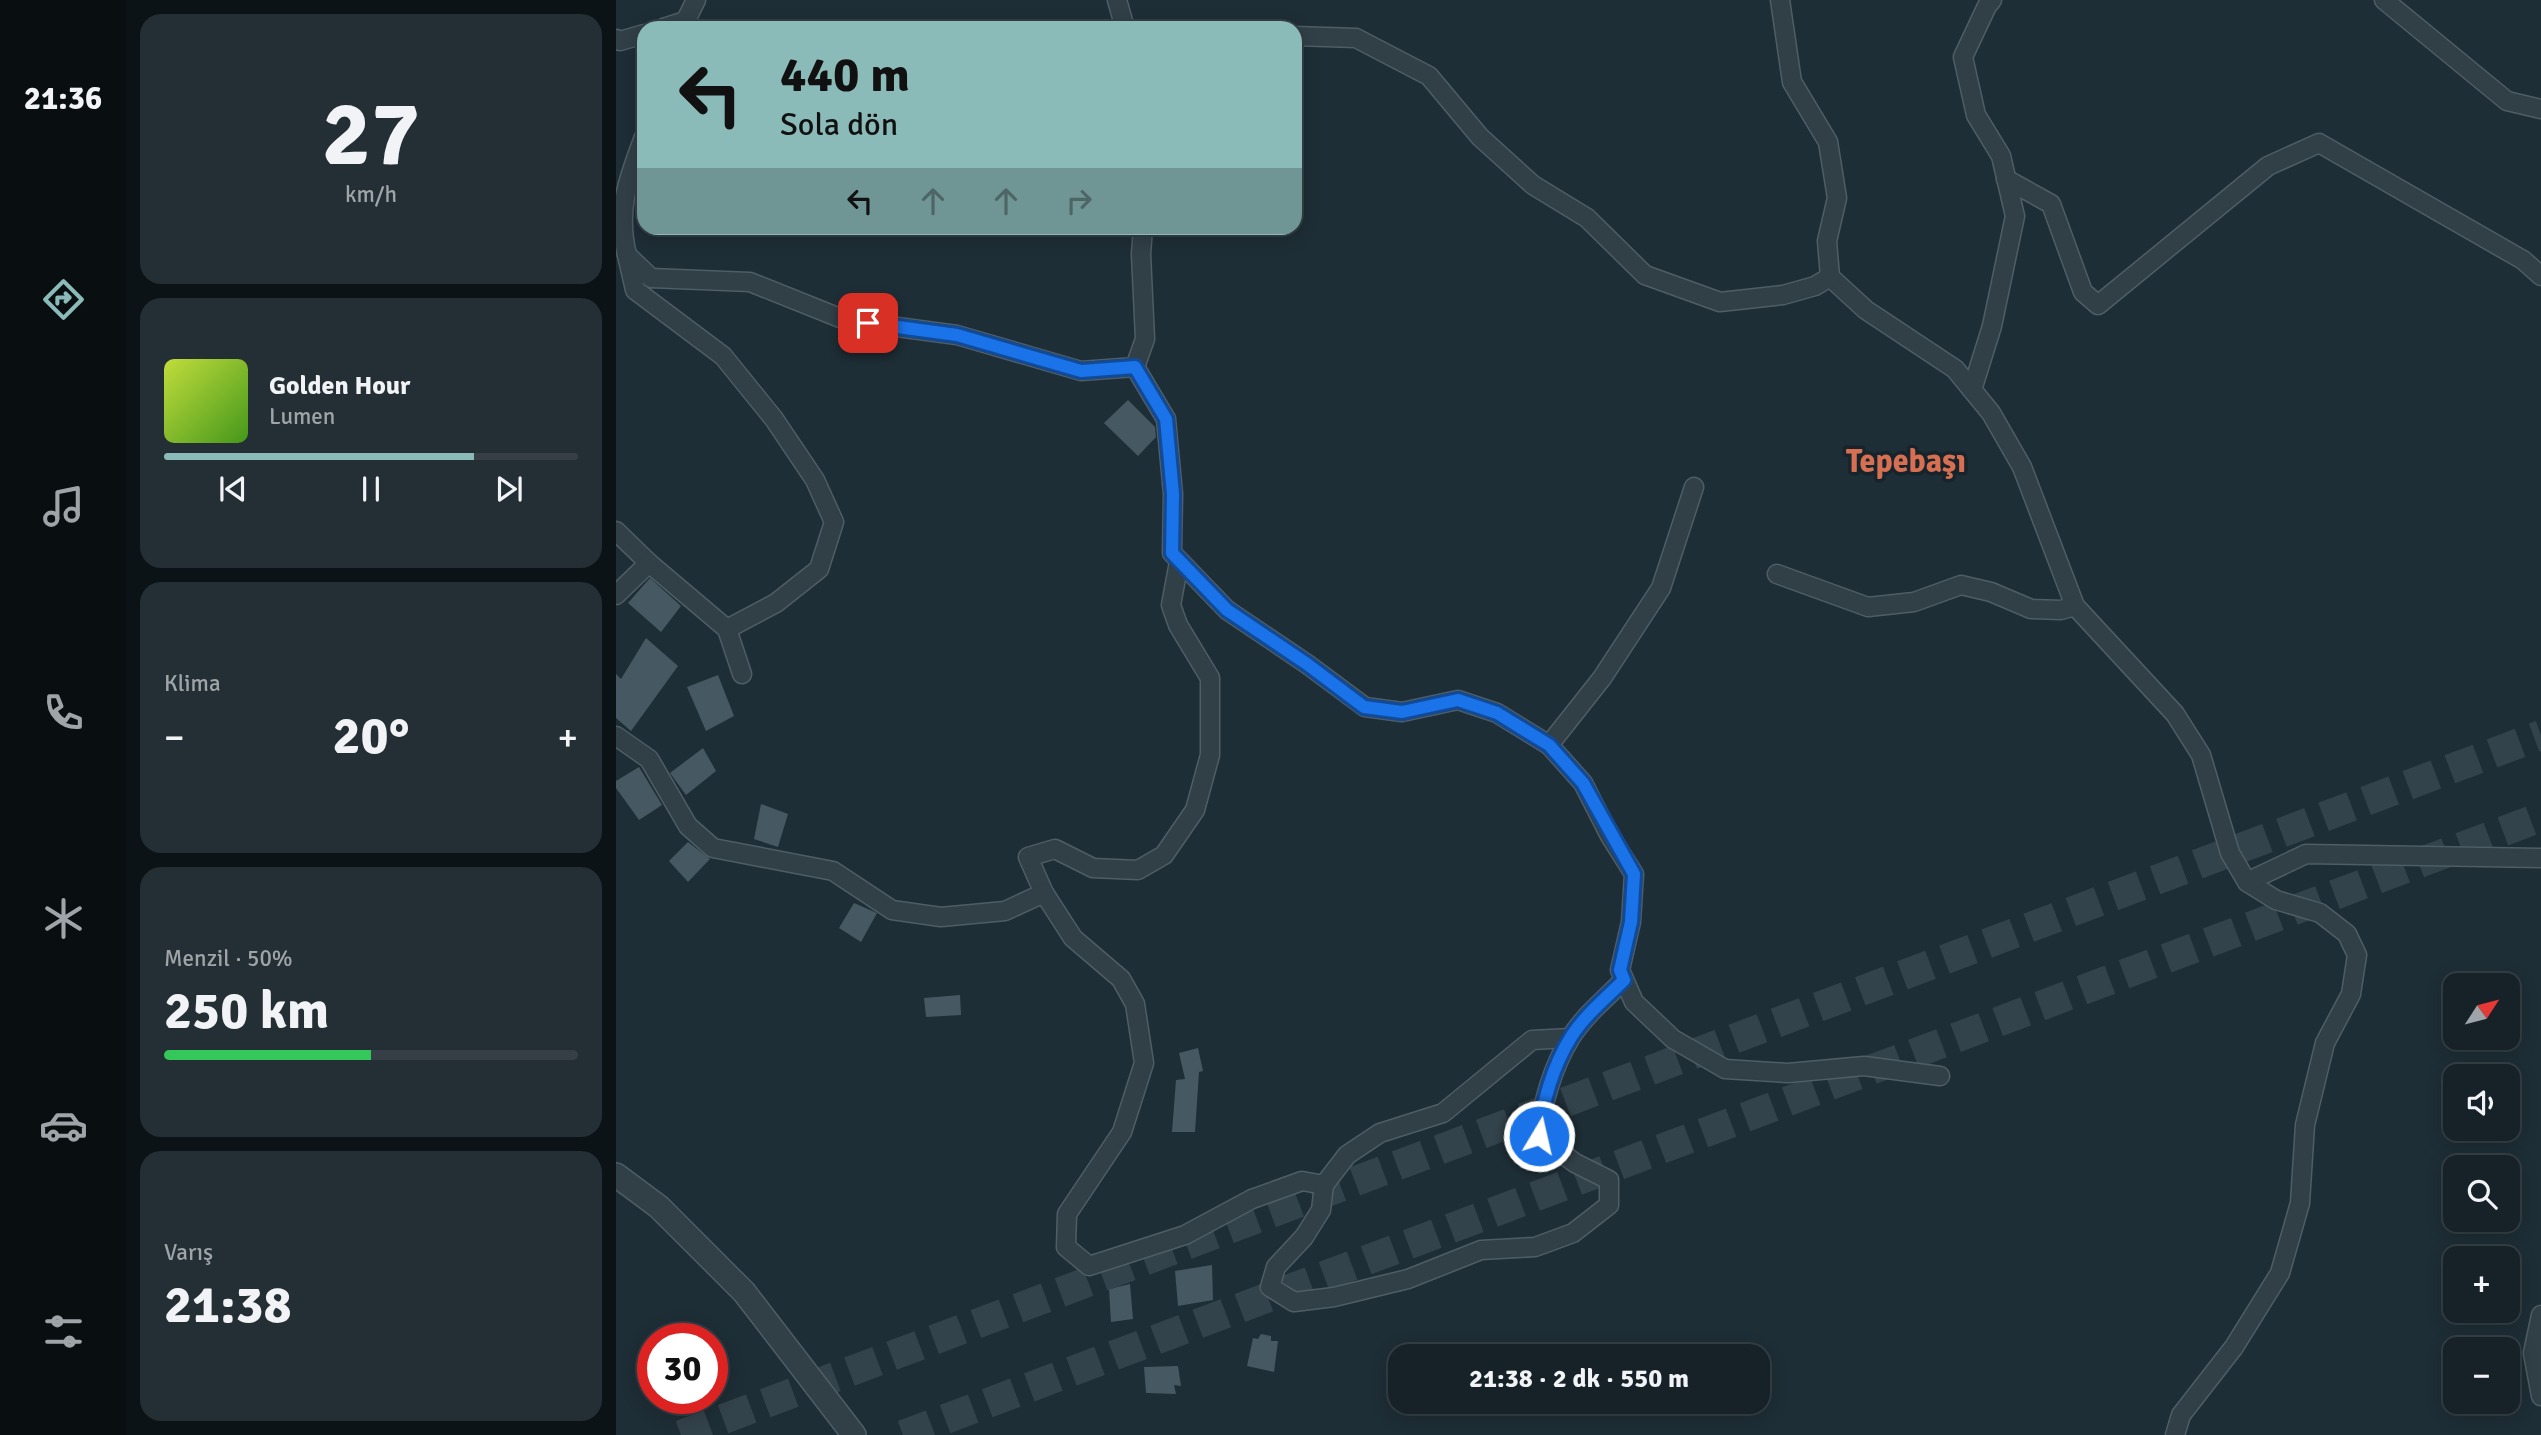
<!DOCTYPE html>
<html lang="tr">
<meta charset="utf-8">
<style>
body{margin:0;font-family:Signika,sans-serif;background:#232f34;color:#f1f3f6;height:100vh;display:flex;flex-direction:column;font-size:26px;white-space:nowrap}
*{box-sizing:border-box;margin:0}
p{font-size:23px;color:#9ea4a8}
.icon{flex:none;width:38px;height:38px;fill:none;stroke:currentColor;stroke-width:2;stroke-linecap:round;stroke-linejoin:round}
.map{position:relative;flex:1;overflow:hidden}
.panel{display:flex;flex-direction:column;gap:14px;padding:14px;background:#0c1316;width:490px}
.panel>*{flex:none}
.top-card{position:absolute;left:21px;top:21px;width:665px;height:214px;border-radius:21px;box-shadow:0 4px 18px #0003,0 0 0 2px #353f45;background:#8bbbb9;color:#111;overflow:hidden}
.needle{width:46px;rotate:54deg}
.controls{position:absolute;left:1827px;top:973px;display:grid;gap:14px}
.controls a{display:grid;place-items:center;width:77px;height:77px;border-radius:14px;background:#162228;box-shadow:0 4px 18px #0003,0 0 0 2px #353f45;font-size:35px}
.speed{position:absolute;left:21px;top:1323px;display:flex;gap:14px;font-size:35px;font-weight:700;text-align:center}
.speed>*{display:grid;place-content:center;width:91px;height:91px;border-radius:50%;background:#162228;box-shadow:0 4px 18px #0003,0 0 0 2px #353f45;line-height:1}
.speed .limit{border:10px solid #d22;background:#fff;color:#111}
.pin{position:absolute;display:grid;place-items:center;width:60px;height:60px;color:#fff;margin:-30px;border-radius:14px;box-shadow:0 4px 10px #0006}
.me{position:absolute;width:77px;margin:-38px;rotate:9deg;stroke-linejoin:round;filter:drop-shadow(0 0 5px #0008)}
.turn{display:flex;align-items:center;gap:24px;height:147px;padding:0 28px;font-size:32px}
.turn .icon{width:91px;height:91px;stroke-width:2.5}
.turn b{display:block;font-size:49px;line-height:60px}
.lanes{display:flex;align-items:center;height:66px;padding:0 28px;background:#0003;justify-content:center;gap:35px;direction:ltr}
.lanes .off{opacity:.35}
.big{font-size:52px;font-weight:800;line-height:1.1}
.panel .card{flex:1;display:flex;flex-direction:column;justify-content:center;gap:10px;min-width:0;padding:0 24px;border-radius:21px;background:#232f34}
.panel .dial{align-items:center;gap:0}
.dial b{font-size:91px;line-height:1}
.song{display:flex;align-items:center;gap:21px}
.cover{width:84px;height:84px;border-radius:10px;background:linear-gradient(135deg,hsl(70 70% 55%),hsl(100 70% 35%))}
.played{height:7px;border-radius:4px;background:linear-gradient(90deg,#8bbbb9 75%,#353f45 75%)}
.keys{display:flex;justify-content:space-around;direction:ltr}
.heat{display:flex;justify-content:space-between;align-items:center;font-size:38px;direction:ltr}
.charge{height:10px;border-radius:5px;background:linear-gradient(90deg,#34c759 50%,#353f45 0)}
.trip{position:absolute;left:772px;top:1344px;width:382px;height:70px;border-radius:21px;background:#162228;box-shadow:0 4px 18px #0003,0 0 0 2px #353f45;font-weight:800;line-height:70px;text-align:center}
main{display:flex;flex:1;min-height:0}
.menu{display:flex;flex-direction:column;width:126px;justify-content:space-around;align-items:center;background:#090e10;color:#9ea4a8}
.menu .icon{width:49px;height:49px}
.menu .on{color:#8bbbb9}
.menu b{font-size:32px;color:#f1f3f6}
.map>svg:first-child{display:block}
.building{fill:#465862}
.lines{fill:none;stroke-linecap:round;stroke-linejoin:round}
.trunk-tunnel{stroke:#33434b;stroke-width:30;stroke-dasharray:30 15;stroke-linecap:butt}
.minor-casing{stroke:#4f5d65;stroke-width:21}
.tertiary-casing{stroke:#4f5d65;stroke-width:26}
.minor{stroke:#313f47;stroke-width:18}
.tertiary{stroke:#313f47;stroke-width:23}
.route-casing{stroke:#114b97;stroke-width:18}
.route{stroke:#1a73e8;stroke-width:12}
.labels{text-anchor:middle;stroke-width:7;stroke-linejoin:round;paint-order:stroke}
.district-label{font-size:32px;font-weight:bold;fill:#d77053;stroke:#17242b}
</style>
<main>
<nav class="menu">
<b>21:36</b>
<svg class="icon on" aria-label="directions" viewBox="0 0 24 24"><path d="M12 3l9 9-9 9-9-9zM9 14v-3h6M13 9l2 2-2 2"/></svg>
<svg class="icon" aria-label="music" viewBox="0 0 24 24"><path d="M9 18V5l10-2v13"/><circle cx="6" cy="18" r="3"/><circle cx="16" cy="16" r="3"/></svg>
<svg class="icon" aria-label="phone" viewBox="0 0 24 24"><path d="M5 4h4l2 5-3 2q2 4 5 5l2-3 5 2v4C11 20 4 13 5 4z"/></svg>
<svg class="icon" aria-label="climate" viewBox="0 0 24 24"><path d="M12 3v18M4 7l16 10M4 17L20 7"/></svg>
<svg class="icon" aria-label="car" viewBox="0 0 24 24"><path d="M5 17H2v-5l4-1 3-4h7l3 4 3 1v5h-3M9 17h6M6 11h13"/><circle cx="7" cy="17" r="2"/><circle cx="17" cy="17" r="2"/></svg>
<svg class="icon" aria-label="filters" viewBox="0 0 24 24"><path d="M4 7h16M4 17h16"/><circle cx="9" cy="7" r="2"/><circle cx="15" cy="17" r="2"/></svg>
</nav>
<section class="panel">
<div class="card dial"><b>27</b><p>km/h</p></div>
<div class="card">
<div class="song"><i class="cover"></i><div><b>Golden Hour</b><p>Lumen</p></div></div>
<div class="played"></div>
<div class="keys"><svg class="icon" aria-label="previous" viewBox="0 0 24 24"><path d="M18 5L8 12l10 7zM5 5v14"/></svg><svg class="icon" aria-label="pause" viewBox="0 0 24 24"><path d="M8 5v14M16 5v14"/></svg><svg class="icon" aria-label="next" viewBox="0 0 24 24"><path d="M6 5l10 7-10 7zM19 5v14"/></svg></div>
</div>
<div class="card"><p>Klima</p>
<div class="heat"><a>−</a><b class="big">20°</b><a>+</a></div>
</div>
<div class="card"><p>Menzil · 50%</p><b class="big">250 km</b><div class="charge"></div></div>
<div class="card"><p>Varış</p><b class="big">21:38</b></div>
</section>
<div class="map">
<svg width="1925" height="1435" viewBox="0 0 1925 1435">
<rect width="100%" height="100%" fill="#1e2e36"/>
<g class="building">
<path d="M512,400L539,427L540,437L522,456L488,423Z"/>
<path d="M34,578L65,606L45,632L12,603Z"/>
<path d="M30,638L62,666L15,731L0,718V674L5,679Z"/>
<path d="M102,675L118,716L90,731L71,687Z"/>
<path d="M87,748L100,771L70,795L54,773Z"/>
<path d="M23,767L46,805L23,820L0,788V781Z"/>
<path d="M145,804L172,814L162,847L138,839Z"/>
<path d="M72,842L94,859L72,882L53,861Z"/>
<path d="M238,903L261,913L245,942L223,928Z"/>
<path d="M344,995L345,1015L310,1017L308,998Z"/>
<path d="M582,1048L587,1071L583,1072L579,1132H556L560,1080L569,1079L563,1053Z"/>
<path d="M596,1265L597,1300L562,1306L559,1271Z"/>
<path d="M514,1284L517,1319L495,1322L493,1289Z"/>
<path d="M645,1334L655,1336V1341H662L658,1372L631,1366L637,1338L642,1339Z"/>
<path d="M562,1366L565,1386L558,1385L560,1394L530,1393L528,1367Z"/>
</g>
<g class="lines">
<g class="trunk-tunnel">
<path d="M65,1435L1925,735"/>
<path d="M287,1435L1925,817"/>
</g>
<g class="minor-casing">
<g id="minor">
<path d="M501,0L509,28"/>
<path d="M1164,0L1176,82L1212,142L1221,198L1211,241L1214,277L1250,310L1339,369L1375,413L1406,467L1459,606L1559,714L1585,755L1614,853L1631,882L1660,900L1704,913L1731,934L1741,955L1735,994L1709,1043L1689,1125L1684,1203L1664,1273L1618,1347L1565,1415L1559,1435"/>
<path d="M1768,0L1891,101L1925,109"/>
<path d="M47,28L69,21"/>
<path d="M66,28L80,0"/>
<path d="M679,36L740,38L813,76L864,137L917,185L971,218L1029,275L1104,302L1167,295L1199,286L1214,277"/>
<path d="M0,39L4,41L28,34"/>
<path d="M1390,179L1435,204L1467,292L1482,305L1652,166L1703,143L1907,260L1925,276"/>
<path d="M11,255C0,210 12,179 28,137"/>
<path d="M519,367L550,419L557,494L556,553L611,610L691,664L749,707L786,712L842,700L881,713L933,745L967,783L994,836L1018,874L1015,922L1004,970L1018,1002L1057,1039L1109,1069L1172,1073L1248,1066L1324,1076"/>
<path d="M1356,390L1376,326L1399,216L1385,156L1360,115L1347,57L1371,6L1376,0"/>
<path d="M0,531L33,563L111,629L126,674"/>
<path d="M563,562L555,605L562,625L594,678V755L579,810L548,855L522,870L477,868L439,849L412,857L428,893L457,938L505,979L519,1004L528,1063L506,1132L451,1214L450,1247L473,1266L569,1235L636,1199L686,1181L708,1185L705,1210L688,1237L660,1267L654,1287L678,1302L718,1297L792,1279L865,1250L919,1247L957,1233L993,1205V1180L959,1163L923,1136C926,1103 937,1066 955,1037C969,1015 990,998 1008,980"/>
<path d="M1161,574L1252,607L1298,602L1345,585L1375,592L1415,609L1445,610L1459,606"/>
<path d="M0,595L33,563"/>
<path d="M111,629L160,603L203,569L218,522L199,480L158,419L107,356L19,290L11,255L35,278L134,282L229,320L341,335L465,371L519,367L529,339L525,254L527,228"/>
<path d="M0,736L33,759L72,826L97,848L217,871L276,910L325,917L389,911L428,893"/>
<path d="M933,745L986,678L1045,588L1078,487"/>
<path d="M1631,882L1690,854L1925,858"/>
<path d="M708,1185L731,1155L764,1133L827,1113L916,1040L954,1038"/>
<path d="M1925,1315L1917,1353L1925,1396"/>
</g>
</g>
<g class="tertiary-casing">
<path id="tertiary" d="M0,1175L43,1207L128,1292L238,1435"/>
</g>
<use href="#minor" class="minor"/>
<use href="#tertiary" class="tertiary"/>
</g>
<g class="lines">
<g class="route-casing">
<path id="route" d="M252,323L341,335L465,371L519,367L550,419L557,494L556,553L611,610L691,664L748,707L786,712L842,700L881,713L933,745L967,783L1018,874L1015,922L1004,970L1008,980C990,998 969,1015 955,1037C937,1066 926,1103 923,1136"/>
</g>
<use href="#route" class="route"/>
</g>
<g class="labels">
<g class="district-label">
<text x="1290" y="472">Tepebaşı</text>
</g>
</g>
</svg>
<div class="controls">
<a><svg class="needle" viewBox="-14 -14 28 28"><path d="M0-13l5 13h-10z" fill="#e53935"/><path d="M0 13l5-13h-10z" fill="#9ea4a8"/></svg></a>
<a><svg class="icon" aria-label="sound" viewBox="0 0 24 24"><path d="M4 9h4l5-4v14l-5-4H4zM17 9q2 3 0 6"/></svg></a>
<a><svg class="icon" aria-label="search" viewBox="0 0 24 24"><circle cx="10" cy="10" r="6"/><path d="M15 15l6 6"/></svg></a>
<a>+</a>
<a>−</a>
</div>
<div class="speed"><div class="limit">30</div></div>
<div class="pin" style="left:252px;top:323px;background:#d93025"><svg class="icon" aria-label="arrive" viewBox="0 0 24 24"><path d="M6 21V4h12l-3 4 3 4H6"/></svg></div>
<svg class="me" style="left:923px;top:1136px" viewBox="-20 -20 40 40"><circle r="17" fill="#1a73e8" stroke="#fff" stroke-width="3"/><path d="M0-11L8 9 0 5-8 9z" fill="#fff"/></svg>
<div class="trip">21:38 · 2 dk · 550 m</div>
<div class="top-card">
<div class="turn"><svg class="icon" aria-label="left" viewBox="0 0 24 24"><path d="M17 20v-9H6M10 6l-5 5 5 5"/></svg><div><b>440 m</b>Sola dön</div></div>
<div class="lanes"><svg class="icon" aria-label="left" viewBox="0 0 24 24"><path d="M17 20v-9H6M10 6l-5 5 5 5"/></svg><svg class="icon off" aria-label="ahead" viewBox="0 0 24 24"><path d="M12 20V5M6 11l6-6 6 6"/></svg><svg class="icon off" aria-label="ahead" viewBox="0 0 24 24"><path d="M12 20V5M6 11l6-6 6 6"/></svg><svg class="icon off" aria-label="right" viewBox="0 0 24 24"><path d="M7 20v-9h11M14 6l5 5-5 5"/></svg></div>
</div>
</div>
</main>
